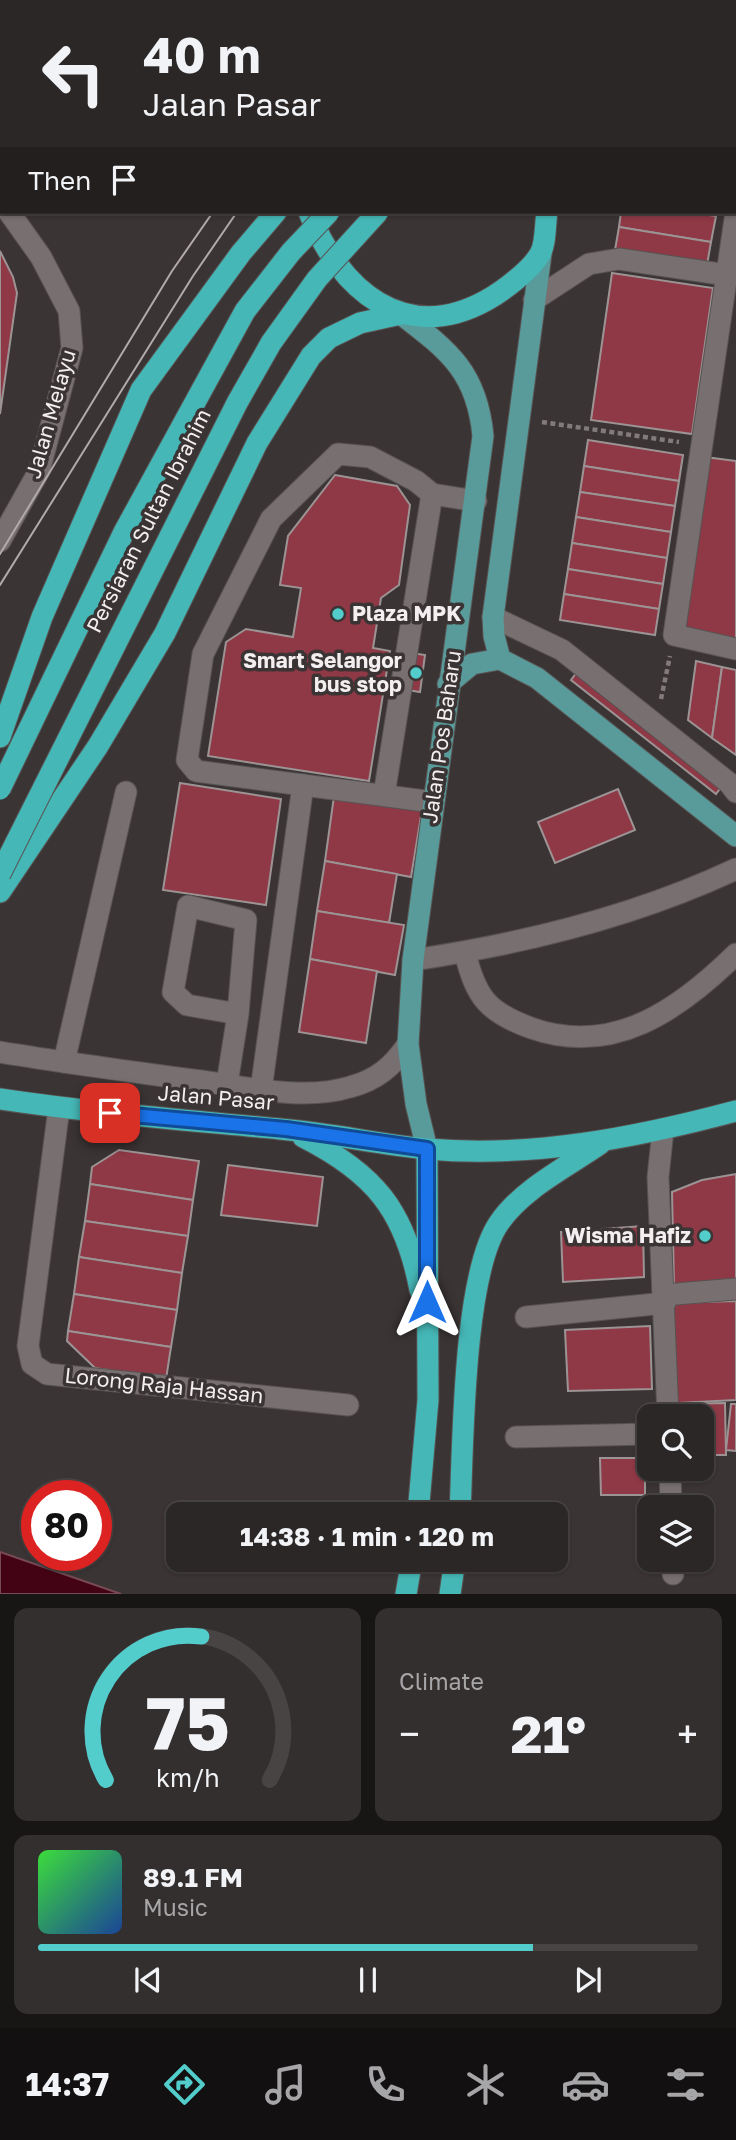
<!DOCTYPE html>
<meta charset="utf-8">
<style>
body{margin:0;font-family:"Golos Text",sans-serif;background:#342f2f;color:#f1f3f6;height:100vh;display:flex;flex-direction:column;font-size:26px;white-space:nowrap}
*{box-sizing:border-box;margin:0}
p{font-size:23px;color:#a6a5a7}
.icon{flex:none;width:38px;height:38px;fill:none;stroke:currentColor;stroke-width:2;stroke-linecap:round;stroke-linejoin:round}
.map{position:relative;height:1594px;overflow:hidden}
.side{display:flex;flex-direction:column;gap:14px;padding:14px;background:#181515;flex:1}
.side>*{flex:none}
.top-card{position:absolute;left:0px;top:0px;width:737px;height:214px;box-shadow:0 2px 5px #0004,0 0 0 2px #484444;background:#2c2727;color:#f1f3f6;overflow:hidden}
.buttons{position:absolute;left:637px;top:1404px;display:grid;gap:14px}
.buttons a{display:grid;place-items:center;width:77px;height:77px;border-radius:14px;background:#2c2727;box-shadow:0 2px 5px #0004,0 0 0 2px #484444;font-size:35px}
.speed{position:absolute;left:21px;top:1480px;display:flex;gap:14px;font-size:35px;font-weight:700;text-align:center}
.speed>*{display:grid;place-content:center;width:91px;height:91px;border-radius:50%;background:#2c2727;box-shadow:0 2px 5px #0004,0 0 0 2px #484444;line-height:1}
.speed .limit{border:10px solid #d22;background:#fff;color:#111}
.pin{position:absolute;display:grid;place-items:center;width:60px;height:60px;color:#fff;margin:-30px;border-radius:14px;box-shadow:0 4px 10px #0006}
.me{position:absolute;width:77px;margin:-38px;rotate:0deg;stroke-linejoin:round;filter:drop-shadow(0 0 5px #0008)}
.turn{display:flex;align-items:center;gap:24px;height:147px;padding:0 28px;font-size:32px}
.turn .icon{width:91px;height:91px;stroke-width:2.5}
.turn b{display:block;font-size:49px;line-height:60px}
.then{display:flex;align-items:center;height:66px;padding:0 28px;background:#0003;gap:14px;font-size:26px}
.big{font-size:52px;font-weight:700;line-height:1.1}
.side .widget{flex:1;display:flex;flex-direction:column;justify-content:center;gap:10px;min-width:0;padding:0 24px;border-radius:14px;background:#342f2f}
.side .dial{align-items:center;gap:0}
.dial svg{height:182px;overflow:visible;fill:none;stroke:#484444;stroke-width:7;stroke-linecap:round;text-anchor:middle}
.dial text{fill:#f1f3f6;stroke:none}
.song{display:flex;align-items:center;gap:21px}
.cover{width:84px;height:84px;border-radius:10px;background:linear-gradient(135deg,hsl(120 70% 55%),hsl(220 70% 35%))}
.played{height:7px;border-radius:4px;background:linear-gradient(90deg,#52cdcc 75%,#484444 75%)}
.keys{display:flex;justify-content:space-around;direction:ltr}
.heat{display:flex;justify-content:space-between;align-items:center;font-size:38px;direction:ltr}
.side .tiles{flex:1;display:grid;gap:14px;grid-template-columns:1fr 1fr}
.widget:last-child{grid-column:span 2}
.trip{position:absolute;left:166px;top:1502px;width:402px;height:70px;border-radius:14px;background:#2c2727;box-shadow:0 2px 5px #0004,0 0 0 2px #484444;font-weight:700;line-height:70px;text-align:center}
.tab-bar{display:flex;height:112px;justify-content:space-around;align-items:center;background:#121010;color:#a6a5a7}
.tab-bar .icon{width:49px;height:49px}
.tab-bar .active{color:#52cdcc}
.tab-bar b{font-size:32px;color:#f1f3f6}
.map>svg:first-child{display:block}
.water{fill:#440314;stroke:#784a56;stroke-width:2}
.building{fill:#8f3846;stroke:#9c9394;stroke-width:2}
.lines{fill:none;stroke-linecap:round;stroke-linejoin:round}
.minor-casing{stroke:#585353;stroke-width:23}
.major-casing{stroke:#585353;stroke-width:23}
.highway-casing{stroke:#585353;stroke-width:23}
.path{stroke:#827b7c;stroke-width:4.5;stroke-dasharray:5 3.5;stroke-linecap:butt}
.minor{stroke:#776f70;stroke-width:21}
.major{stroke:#599a9a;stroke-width:21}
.highway{stroke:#45b7b6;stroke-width:21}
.tram{stroke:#b0aaaa;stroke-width:2}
.highway-bridge-casing{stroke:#585353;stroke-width:23;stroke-linecap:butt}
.highway-bridge{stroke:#45b7b6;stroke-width:21}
.route-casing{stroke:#114b97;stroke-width:18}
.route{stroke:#1a73e8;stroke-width:12}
.poi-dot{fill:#52cdcc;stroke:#3b3434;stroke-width:2.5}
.labels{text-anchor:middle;stroke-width:7;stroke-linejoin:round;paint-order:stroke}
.street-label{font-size:21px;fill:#f3eeef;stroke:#3b3434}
.poi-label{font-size:21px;font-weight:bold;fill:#f3eeef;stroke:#3b3434;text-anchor:end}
</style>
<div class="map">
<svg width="736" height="1594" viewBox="0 0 736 1594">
<rect width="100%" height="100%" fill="#3b3434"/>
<path class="water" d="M0,1552L121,1594H0Z"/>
<g class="building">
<path d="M621,212H688L716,216L711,242L619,227Z"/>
<path d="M619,227L711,242L707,265L615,250Z"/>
<path d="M0,251L13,277L17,293L0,414Z"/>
<path d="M612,273L713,288L692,434L591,420Z"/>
<path d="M588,440L683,455L679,481L584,466Z"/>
<path d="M705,457L736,461V643L680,632Z"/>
<path d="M584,466L679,481L675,506L580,492Z"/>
<path d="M335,475L397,486L410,505L399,585L381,598L373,648L390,651L369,781L208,756L226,642L246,629L293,637L301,588L280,585L288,536Z"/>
<path d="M580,492L675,506L671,532L576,517Z"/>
<path d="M576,517L671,532L667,558L572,543Z"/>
<path d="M572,543L667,558L663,584L568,569Z"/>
<path d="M568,569L663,584L659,609L564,594Z"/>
<path d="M564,594L659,609L655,635L560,620Z"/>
<path d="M412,653L425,655L420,692L407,690Z"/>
<path d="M696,661L722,667L712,738L688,720Z"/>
<path d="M722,667L736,670V755L712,738Z"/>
<path d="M577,672L722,786L716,794L571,680Z"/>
<path d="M180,783L281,799L266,905L163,890Z"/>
<path d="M618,789L635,830L555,863L538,822Z"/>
<path d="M334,796L422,810L411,877L325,861Z"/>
<path d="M325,861L397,874L389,923L317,911Z"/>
<path d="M317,911L404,925L395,975L310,959Z"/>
<path d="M310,959L377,971L366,1043L299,1032Z"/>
<path d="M119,1150L199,1161L193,1200L90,1184L92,1167Z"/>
<path d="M228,1165L323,1177L317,1226L221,1215Z"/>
<path d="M736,1174V1279L674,1286L672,1192L702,1180Z"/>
<path d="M90,1184L193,1200L188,1236L85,1221Z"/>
<path d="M85,1221L188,1236L182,1273L79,1257Z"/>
<path d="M643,1226L644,1277L563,1282L561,1232Z"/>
<path d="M79,1257L182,1273L177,1310L74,1294Z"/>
<path d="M74,1294L177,1310L171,1347L68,1331Z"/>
<path d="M736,1301V1400L677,1403L673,1303Z"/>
<path d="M650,1326L652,1389L568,1391L565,1330Z"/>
<path d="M68,1331L171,1347L166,1379L95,1368L67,1341Z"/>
<path d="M725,1403L726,1455H702V1416H671L670,1404Z"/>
<path d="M731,1404H736V1451L726,1450Z"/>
<path d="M600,1458H645V1495H601Z"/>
</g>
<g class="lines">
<g class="minor-casing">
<g id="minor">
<path d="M122,2L124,0"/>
<path d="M0,85L2,83"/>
<path d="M736,212L674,635L736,649"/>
<path d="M534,300L589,264L619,259L727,275"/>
<path d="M0,541L39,471L72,348L69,311L41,257L9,212"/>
<path d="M493,617L562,650L729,783L736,792"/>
<path d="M384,795L432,494"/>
<path d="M433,802L196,771L187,760L203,654L271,519L338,454L370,457L416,481L432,494L476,501"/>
<path d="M465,953C476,997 487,1012 531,1028C613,1057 679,1010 736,954"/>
<path d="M413,960C522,944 636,916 736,869"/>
<path d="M0,1052C67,1063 134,1072 201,1081C248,1087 304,1101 350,1087C377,1080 393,1066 408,1044"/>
<path d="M64,1062L126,792"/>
<path d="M227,1084L238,1014L246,920L188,906L173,992L187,1005L238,1014"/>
<path d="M261,1090L303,785"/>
<path d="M59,1108L28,1346L32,1364L47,1374L348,1405"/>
<path d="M663,1130L658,1177L668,1416"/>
<path d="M664,1295L736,1289"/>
<path d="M526,1317L665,1303"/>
<path d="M516,1437L649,1434"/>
<path d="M670,1468L671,1507"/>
<path d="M672,1559L673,1574"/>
</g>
</g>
<g class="major-casing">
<g id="major">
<path d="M735,123H736"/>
<path d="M541,254L493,617L494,636L500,659L537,678L736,836"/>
<path d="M401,314C449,351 477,372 483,436L413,960L408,1044L416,1104L427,1149"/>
<path d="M448,684L472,664L500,659"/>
</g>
</g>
<g class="highway-casing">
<g id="highway">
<path d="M548,0V2"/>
<path d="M298,2L299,0"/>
<path d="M735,19H736"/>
<path d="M735,61H736"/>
<path d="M309,212C339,290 405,346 487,300C503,291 531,270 540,254C546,244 545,224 547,212"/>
<path d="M0,737L42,617L141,390L241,253L276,212"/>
<path d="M0,892L98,746L165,633L257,443L311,356L329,338L360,323L401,314"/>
<path d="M0,1099C93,1113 186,1120 280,1129C329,1133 378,1144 427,1149C532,1158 635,1138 736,1111"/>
<path d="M303,1137C374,1173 405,1210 420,1290"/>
<path d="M418,1514L428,1400L427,1149"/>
<path d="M460,1514C463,1447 463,1275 499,1223C522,1189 567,1167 600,1144"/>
<path d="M406,1594L412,1559"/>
<path d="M450,1594L455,1559"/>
</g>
</g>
<g class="path">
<path d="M542,422L679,442"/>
<path d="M661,699L670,656"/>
</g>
<use href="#minor" class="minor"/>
<use href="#major" class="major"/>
<use href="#highway" class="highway"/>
<g class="tram">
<path d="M381,2L383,0"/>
<path d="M406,2L407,0"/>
<path d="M0,554L172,271L213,212"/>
<path d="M0,585L193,276L237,212"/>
</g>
<g class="highway-bridge-casing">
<g id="highway-bridge">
<path d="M0,789L124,532L245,311L291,252L329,212"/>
<path d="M0,874L237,403L271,343L317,279L378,212"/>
</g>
</g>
<use href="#highway-bridge" class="highway-bridge"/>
</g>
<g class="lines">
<g class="route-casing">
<path id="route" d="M110,1113L286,1129L427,1149V1302"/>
</g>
<use href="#route" class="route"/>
</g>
<g class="poi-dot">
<circle cx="338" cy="614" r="7"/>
<circle cx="416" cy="673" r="7"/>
<circle cx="705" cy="1236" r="7"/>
</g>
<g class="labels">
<g class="street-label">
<text transform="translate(51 414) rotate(-74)" y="7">Jalan Melayu</text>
<text transform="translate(149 521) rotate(-63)" y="7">Persiaran Sultan Ibrahim</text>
<text transform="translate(442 737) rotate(-82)" y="7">Jalan Pos Baharu</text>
<text transform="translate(216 1098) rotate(5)" y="7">Jalan Pasar</text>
<text transform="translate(164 1386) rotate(6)" y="7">Lorong Raja Hassan</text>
</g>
<g class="poi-label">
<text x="352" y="621" text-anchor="start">Plaza MPK</text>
<text x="402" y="668">Smart Selangor<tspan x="402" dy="24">bus stop</tspan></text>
<text x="691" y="1243">Wisma Hafiz</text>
</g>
</g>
</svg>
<div class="buttons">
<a><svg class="icon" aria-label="search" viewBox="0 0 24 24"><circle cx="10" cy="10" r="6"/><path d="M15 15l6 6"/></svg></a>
<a><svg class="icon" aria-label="layers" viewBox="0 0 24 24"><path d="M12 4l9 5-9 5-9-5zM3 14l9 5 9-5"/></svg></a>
</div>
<div class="speed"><div class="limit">80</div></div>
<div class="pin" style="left:110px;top:1113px;background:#d93025"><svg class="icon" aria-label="arrive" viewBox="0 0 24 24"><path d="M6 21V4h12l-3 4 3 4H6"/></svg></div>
<svg class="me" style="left:427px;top:1302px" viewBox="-20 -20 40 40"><path d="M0-17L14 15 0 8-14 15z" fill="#1a73e8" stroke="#fff" stroke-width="4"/></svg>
<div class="trip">14:38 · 1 min · 120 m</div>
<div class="top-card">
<div class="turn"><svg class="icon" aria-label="left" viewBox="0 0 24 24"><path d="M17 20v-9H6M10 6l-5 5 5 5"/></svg><div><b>40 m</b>Jalan Pasar</div></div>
<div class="then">Then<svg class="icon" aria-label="arrive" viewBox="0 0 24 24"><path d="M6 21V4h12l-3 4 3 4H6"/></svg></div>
</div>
</div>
<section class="side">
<div class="tiles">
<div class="widget dial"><svg viewBox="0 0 100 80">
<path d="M14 69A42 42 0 1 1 86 69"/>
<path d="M14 69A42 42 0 0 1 56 6" stroke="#52cdcc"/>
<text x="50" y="56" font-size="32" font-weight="700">75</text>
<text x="50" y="72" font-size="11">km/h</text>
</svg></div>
<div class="widget"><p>Climate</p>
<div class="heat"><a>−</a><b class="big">21°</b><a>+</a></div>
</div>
<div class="widget">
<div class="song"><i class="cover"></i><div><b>89.1 FM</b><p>Music</p></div></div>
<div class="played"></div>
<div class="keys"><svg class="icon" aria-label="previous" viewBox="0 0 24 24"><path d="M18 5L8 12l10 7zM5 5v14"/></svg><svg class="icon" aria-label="pause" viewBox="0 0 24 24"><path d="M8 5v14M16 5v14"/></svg><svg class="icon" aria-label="next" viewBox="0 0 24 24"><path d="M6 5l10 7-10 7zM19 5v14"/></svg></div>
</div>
</div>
</section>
<nav class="tab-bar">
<b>14:37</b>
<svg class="icon active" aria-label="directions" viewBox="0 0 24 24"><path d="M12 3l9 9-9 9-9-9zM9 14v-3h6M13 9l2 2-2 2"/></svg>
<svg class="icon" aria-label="music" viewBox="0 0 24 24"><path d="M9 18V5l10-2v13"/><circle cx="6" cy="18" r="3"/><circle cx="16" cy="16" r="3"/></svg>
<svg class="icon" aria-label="phone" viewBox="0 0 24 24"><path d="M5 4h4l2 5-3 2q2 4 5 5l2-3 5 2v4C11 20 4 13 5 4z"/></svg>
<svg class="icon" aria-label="climate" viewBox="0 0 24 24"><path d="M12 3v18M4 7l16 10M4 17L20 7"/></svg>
<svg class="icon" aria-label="car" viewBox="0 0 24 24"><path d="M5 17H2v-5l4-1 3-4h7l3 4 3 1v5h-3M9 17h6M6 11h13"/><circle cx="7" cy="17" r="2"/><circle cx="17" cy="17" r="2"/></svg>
<svg class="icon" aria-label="filters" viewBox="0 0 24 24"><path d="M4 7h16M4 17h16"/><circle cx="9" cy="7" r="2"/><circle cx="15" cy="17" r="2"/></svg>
</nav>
